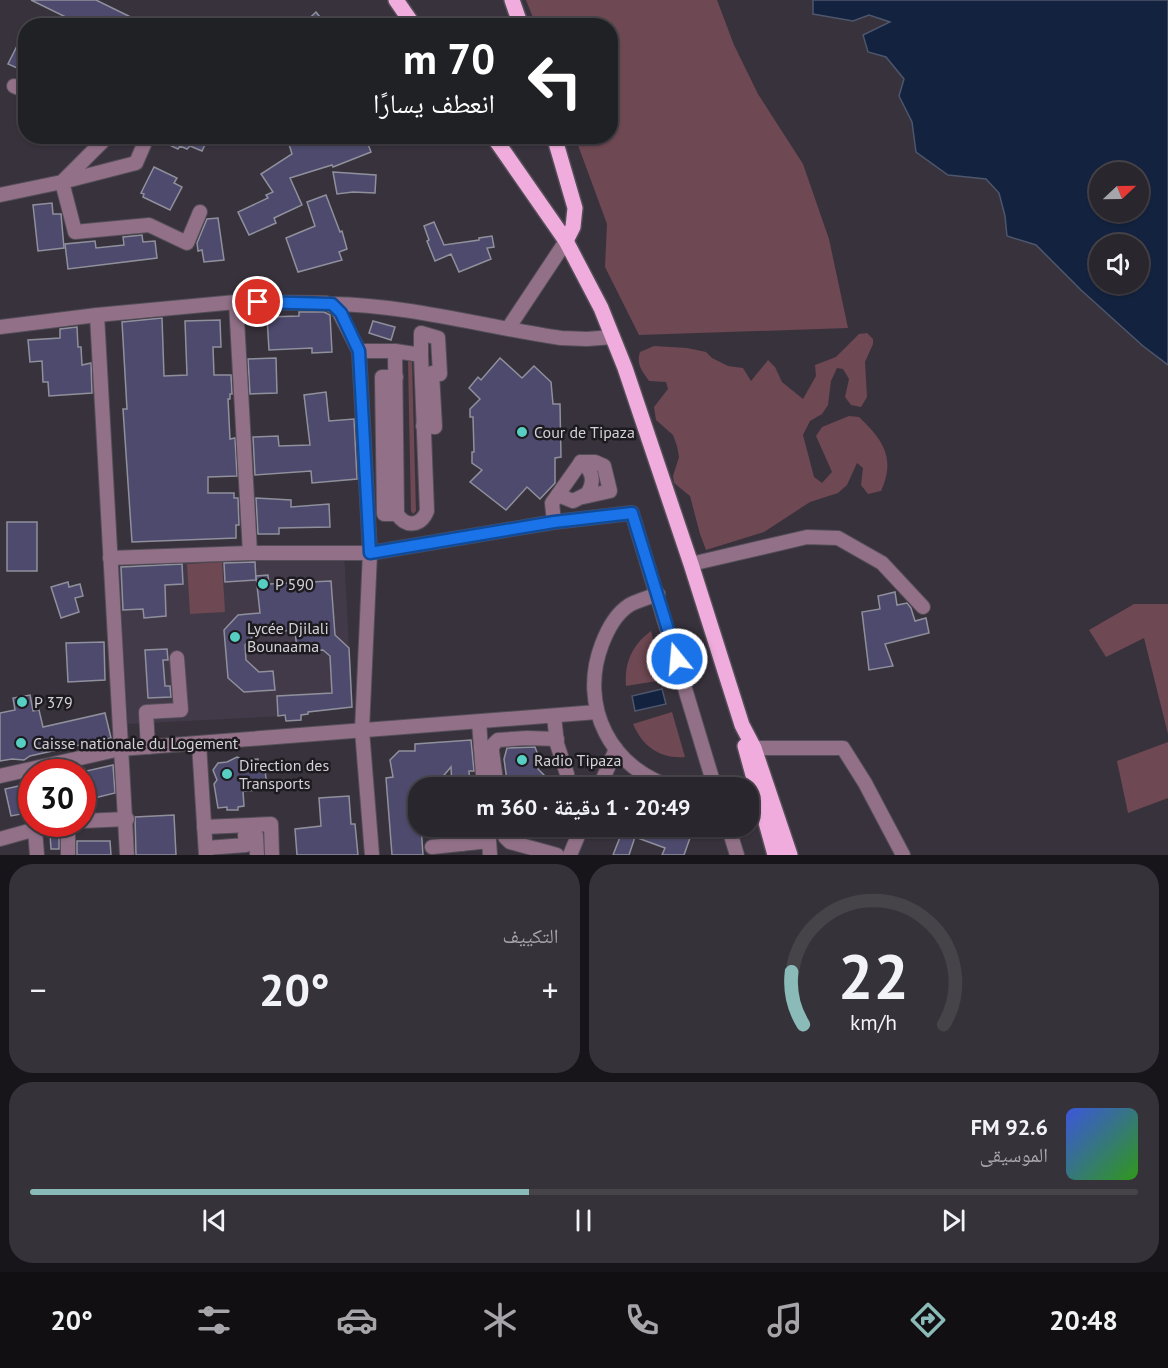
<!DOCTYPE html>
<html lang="ar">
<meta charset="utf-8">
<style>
body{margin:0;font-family:"PT Sans","Noto Naskh Arabic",sans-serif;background:#363239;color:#f1f3f6;direction:rtl;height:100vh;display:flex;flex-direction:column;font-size:22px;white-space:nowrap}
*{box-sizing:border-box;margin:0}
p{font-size:20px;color:#a5a5aa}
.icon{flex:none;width:33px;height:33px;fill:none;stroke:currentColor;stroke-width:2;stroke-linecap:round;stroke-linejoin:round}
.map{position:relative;height:855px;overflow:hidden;direction:ltr}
.drawer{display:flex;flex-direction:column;gap:9px;padding:9px;background:#171519;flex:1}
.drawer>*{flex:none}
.guide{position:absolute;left:18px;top:18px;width:600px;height:126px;border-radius:24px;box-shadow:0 2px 4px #0004,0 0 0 2px #464349;direction:rtl;background:#202124;color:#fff;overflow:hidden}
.needle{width:39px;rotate:68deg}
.buttons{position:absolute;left:1089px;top:162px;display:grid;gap:12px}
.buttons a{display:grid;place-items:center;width:60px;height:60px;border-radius:50%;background:#2a262d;box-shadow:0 2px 4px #0004,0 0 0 2px #464349;font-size:30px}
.speed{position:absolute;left:18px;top:759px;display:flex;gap:12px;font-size:30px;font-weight:700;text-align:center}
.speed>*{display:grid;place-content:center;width:78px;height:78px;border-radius:50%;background:#2a262d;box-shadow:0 2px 4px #0004,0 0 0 2px #464349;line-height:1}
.speed .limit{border:9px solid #d22;background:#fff;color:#111}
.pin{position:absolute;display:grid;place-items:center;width:51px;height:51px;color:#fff;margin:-26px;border:3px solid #fff;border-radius:50%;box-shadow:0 2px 6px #0007}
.me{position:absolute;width:66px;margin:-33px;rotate:343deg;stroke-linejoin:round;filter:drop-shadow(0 0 4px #0008)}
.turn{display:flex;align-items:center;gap:21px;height:126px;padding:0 24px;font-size:27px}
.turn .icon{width:78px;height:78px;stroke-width:2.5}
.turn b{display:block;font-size:42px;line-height:51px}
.big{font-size:45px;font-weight:700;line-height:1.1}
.drawer .tile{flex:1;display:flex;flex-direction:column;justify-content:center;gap:9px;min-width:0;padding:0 21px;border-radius:24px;background:#363239}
.drawer .dial{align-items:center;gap:0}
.dial svg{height:156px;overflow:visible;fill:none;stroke:#464349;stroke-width:7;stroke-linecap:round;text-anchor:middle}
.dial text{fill:#f1f3f6;stroke:none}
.song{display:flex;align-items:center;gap:18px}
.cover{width:72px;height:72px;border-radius:9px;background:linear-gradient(135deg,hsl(230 70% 55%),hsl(110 70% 35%))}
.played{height:6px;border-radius:3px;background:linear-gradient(90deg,#8bbbb9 45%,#464349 45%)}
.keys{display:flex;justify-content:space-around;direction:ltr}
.heat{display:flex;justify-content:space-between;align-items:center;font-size:33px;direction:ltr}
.drawer .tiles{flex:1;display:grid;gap:9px;grid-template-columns:1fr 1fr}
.tile:last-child{grid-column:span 2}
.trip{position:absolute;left:408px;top:777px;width:351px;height:60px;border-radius:24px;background:#2a262d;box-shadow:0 2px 4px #0004,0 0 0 2px #464349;font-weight:700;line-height:60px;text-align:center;direction:rtl}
.menu{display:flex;height:96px;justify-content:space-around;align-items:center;background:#110f12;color:#a5a5aa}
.menu .icon{width:42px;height:42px}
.menu .selected{color:#8bbbb9}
.menu b{font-size:27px;color:#f1f3f6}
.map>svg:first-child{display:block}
.built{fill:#433a49}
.green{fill:#6e4852}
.water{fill:#13223e;stroke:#4d566c;stroke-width:1.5;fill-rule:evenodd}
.building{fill:#4d4a6d;stroke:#90909d;stroke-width:1.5}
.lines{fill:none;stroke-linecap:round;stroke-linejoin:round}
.minor-casing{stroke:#544e58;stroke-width:16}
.major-casing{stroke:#544e58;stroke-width:18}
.minor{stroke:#927188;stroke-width:14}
.major{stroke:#efacdc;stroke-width:15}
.route-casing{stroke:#114b97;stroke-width:15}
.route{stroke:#1a73e8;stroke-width:10}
.poi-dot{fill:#57cec2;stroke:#1e1b20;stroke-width:2}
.labels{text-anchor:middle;stroke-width:5;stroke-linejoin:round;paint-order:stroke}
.poi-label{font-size:16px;fill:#d3d0d6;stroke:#1e1b20;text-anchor:start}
</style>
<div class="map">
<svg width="1168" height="855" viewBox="0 0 1168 855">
<rect width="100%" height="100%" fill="#38323c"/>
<path class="built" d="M344,554L352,707L327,708L326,711L309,712L308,714L301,715V721H286L285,716L128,724L119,566Z"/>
<g class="green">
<path d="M526,0H717L734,45L758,94L803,164L829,239L848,328L639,335L605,267L607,224L575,137L610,136V26L536,25Z"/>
<path d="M867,333L873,339V344L865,362L867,397L861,407L851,405L845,397L849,379L843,369L837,368L831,381L828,405L822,414L810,421L803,435L814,477L822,483L832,472L816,436L822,427L849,416L859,417C883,440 896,458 881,491L868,494L861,485L863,468L857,463L847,485L838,493L810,502L764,532L706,550L700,534L690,496L674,483L673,476L679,457L677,446L673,435L656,420L654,407L668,389L666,382L649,381C642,371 636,364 640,352L654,346L687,348L706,352L712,358L728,366L743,368L751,381L768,360L775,367L782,382L803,399L816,376L815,365L836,357L859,334Z"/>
<path d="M408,361L412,362L416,511L413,514L411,511Z"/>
<path d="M222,562L225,612L190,614L187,564Z"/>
<path d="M1134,604H1168V734L1144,638L1106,657L1089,630Z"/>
<path d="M651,631L663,680L626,686C624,663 632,645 651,631Z"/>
<path d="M672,712L685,757C660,759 643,747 633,724Z"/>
<path d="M1168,742V798L1128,813L1117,761Z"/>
</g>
<g class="water">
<path d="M813,0H1168V365L1143,346L1081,290L1036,245L1007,236L1005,216L999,193L986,179L948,175L916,152L912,122L899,96L904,79L886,57L868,52L863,35L890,22L869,15L853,21L813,14ZM1100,172H1138V212H1100ZM1100,244H1138V284H1100Z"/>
<path d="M662,689L666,704L635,711L632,696Z"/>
</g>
<g class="building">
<path d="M31,0H96L149,26H84Z"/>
<path d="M316,12L327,26H301Z"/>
<path d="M26,28V72L8,64Z"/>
<path d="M160,136H209L202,151L190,146L187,149L180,146L178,149L167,144L169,141Z"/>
<path d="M303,136H365L371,152L333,167L332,165L290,178L302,205L274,218L276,223L249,235L238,212L268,198L266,195L273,192L261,174L292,154L288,141Z"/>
<path d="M154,167L177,178L174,183L182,187L170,210L143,197L144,194L141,193Z"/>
<path d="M333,172L376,175L375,193L353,192L337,194Z"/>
<path d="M326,195L340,232L342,231L347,249L339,252L342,260L298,272L286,238L315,226L307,202Z"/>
<path d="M52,203L53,214H61L64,248L38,251L33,205Z"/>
<path d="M218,218L224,260L204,262L202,250L198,251L197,243L207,219Z"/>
<path d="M434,222L444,245L479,240V238L492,236L494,247L487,248L491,259L459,272L451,254L435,261L427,241L429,240L424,226Z"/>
<path d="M142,235L143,242L155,241L157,258L68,269L65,244L95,241L96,248L124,245L123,237Z"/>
<path d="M299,312H324L330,315L332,352L312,353V348L269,350L267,317L299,316Z"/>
<path d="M162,318L164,376L187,375L185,321L220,320L221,347H213L214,375H231L232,394H230V399H228L230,439L235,438L237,476L208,477V493H234V498H238L239,525H236V538L132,542L123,409H127L122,322Z"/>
<path d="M373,321L395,327L391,340L369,333Z"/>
<path d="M77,327L78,347H81L82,365L91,363L92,393L49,396L48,382H43L42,361L30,362L28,340L60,338V329Z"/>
<path d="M276,358L277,393L250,394L248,359Z"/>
<path d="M500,358L522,378L534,366L551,382L553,404H560L561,457L555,458V483L540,499L527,487L506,510L470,482L482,470L472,463V452H474L473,417H470V409L480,399L469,388L478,377L481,380Z"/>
<path d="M326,392L329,421L354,419L357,479L312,483L311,471L255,475L253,437L278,436L279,446L310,445L304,395Z"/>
<path d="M256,498L291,500V507L329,504L330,527L279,528V534H258Z"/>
<rect x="7" y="522" width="30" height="49"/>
<path d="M255,562L256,580L225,582L224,563Z"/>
<path d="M182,564L183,584L165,585L166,616L144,618L143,609L123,610L121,567Z"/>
<path d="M268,575L269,584L331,581L335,635L349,648L352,707L308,712V714L301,715V720L286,721L285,715L278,716L277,696L332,693L330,656L323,650L297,651L295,630L256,633L245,645L246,660L259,672L273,671L275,690L244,692L228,678L224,630L238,615L260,613L256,576Z"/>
<path d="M68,582L69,587L80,584L83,596L75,598L79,612L61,618L51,587Z"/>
<path d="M895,592L897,605L907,603L911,608L915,621L926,618L929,633L885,644L893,666L869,670L862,612L880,609L878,596Z"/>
<path d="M104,642L105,680L68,682L66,643Z"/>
<path d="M167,649L168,660H163L165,686H170L171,697L148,698L145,650Z"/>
<path d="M30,695L33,711L39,710L43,727L105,713L111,738L30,756L24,760L12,759L0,761V713L15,710L13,698Z"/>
<path d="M471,740L474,771H469L470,788H452L451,767L433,788H418V826H421L423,855H392L386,778L393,777L390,760L399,751H415V744Z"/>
<path d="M535,747L539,758L538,769L557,788H508L504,759L507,748Z"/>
<path d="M237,757L243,760L258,759L259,770H265L267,787H257L258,790L243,791L244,806L238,807V810H227V807L218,808L214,784L217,780L213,770L218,763L227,762Z"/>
<path d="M113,765L115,793L82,801V772Z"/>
<path d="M32,783V812L11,816L5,789Z"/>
<path d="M349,796L351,824H355L358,855H297L295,829L321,826L319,798Z"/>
<path d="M174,815L176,855H136L135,817Z"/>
<path d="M612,826H659L690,838L684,855H662L665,848L635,837L629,855H613L622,832Z"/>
<path d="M59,831V849H51L50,834Z"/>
<path d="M77,841H110L111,855H77Z"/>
</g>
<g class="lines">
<g class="minor-casing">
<g id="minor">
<path d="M49,25L50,26"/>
<path d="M14,86L26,91"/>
<path d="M145,142L136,163L62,182L75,232L149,225L187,243L200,212"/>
<path d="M0,195L62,182L108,136"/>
<path d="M236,302L250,553"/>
<path d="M332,304C409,305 485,327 561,338L587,339L613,337"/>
<path d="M97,315L127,855"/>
<path d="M0,327L97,315L236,302L326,303L337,308L359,351L370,553L362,730L372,855"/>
<path d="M509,327L566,241"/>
<path d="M359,351H395L397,514C406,528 421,526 427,511L421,355L395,351"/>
<path d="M421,355V333L438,338L440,374L432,373L435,427L423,426"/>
<path d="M396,377H382L384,514H397"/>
<path d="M581,462H595L604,466L610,491L583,497"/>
<path d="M558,495L573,501L587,494C595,482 593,470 581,462"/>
<path d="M554,522L552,503L581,462"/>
<path d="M110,558L250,553H370L554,522L632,513L715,788"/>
<path d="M691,564L807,537L838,538L882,563L923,607"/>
<path d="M658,594C650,597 633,602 628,606C616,614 607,631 602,644C578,706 611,771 676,788"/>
<path d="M554,716L557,744L567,774"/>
<path d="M479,722L484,788"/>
<path d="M199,744L206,855"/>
<path d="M148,747L146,712L181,710L177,658"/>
<path d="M754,748H843L865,783L903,855"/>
<path d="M0,776L120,749L597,712"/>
<path d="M497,788L492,751V746L498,740L527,738L557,739"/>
<path d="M599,788L616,749"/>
<path d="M82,821L127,819"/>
<path d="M68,824V855"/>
<path d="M460,826L462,844"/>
<path d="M488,826L490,855"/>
<path d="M502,826L505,837L510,842L557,855"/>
<path d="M728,826L737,855"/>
<path d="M204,827L271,824L272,855"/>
<path d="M35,830L37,855"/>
<path d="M0,839L54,824"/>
<path d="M432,847L489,841"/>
<path d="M206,848L246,845L245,835H256L257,855"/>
<path d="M570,855L582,826"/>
</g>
</g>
<g class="major-casing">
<g id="major">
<path d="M396,0L414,26"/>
<path d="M512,0L521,26"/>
<path d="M493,136L566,241L601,308L625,368L691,564L742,725L754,748L790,855"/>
<path d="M554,136L575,208L573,227L566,241"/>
<path d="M745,746L775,855"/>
</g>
</g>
<use href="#minor" class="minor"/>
<use href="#major" class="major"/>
</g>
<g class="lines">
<g class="route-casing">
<path id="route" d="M258,302L332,304L341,313L359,351L370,553L554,522L632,513L677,659"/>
</g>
<use href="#route" class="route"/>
</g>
<g class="poi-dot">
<circle cx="522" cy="432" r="6"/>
<circle cx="263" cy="584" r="6"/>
<circle cx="235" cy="637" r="6"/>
<circle cx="22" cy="702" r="6"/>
<circle cx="21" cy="743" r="6"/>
<circle cx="522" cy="760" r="6"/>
<circle cx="227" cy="774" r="6"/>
</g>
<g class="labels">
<g class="poi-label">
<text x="534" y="438">Cour de Tipaza</text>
<text x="275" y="590">P 590</text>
<text x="247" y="634">Lycée Djilali<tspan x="247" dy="18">Bounaama</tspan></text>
<text x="34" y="708">P 379</text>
<text x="33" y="749">Caisse nationale du Logement</text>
<text x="534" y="766">Radio Tipaza</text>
<text x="239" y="771">Direction des<tspan x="239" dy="18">Transports</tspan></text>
</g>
</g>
</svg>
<div class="buttons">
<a><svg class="needle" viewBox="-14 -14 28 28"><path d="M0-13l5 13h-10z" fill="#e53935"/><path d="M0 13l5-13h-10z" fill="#a5a5aa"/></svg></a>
<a><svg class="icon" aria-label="sound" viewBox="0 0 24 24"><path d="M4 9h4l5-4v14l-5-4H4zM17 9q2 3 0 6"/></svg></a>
</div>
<div class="speed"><div class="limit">30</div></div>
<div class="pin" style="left:258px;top:302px;background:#d93025"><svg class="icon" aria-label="arrive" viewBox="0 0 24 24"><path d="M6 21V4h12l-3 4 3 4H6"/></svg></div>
<svg class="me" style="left:677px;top:659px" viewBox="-20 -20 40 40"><circle r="17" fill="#1a73e8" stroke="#fff" stroke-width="3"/><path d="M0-11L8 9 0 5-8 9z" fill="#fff"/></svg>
<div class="trip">20:49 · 1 دقيقة · 360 m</div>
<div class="guide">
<div class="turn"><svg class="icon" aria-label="left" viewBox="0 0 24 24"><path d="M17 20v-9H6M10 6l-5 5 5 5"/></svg><div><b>70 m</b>انعطف يسارًا</div></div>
</div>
</div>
<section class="drawer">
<div class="tiles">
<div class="tile dial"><svg viewBox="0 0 100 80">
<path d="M14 69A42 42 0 1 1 86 69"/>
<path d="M14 69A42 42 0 0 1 8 42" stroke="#8bbbb9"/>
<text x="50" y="56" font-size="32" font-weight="700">22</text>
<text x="50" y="72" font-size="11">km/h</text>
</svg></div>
<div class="tile"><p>التكييف</p>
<div class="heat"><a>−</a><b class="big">20°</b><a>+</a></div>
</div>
<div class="tile">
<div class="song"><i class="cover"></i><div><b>92.6 FM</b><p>الموسيقى</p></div></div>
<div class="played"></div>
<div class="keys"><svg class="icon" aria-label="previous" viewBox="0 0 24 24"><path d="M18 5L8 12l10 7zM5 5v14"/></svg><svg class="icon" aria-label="pause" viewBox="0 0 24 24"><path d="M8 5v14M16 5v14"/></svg><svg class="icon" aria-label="next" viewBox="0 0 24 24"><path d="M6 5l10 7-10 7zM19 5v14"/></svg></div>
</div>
</div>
</section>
<nav class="menu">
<b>20:48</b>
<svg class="icon selected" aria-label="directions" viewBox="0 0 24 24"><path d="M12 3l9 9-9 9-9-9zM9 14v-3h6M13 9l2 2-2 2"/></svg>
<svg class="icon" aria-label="music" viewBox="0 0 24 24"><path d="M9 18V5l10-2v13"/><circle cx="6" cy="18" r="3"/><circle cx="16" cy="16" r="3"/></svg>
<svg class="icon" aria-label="phone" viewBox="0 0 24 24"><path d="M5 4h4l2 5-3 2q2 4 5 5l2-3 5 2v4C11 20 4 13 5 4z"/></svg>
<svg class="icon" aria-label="climate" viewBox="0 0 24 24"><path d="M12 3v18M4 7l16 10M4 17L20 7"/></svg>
<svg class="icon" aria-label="car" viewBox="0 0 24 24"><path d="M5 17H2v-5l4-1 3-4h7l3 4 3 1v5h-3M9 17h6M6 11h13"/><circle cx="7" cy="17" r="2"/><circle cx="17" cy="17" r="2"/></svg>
<svg class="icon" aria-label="filters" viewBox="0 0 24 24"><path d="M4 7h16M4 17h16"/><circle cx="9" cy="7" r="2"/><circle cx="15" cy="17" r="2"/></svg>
<b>20°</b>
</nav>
